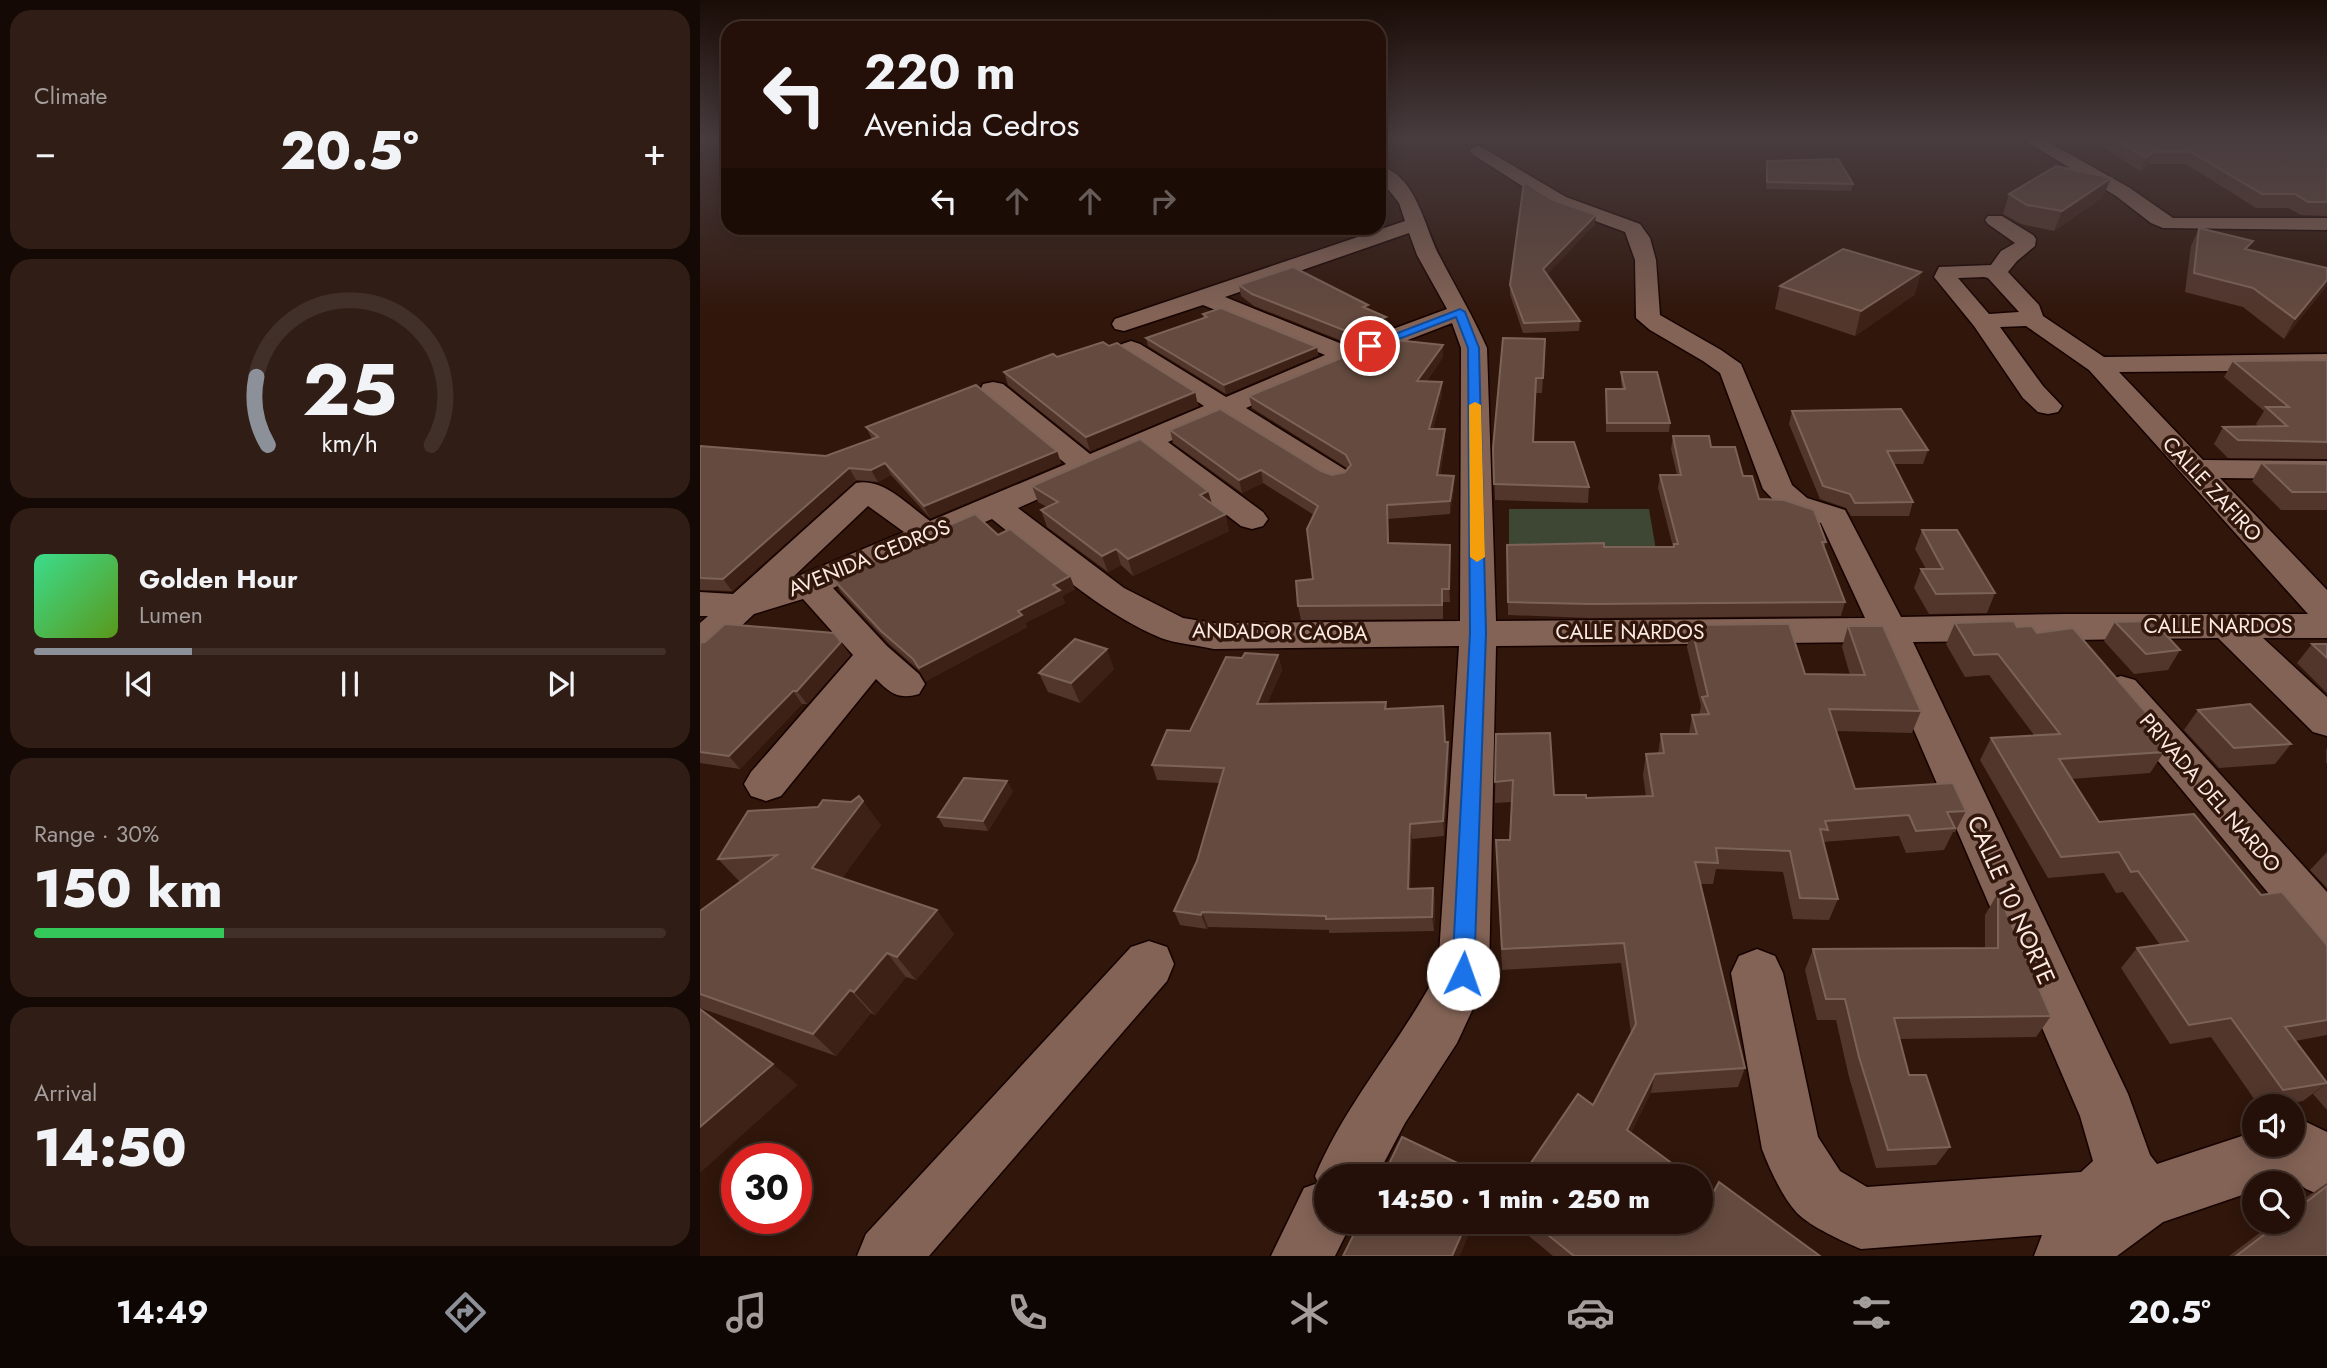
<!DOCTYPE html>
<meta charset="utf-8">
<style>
body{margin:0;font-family:Jost,sans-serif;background:#301e16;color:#f1f3f6;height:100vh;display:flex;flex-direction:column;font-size:26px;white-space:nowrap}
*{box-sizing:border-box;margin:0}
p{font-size:23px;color:#a39d9c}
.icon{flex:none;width:38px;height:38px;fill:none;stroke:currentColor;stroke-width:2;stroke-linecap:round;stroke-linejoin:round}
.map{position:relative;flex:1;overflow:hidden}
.side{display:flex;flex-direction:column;gap:10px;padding:10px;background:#140904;width:700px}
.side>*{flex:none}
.banner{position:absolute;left:21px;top:21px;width:665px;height:214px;border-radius:21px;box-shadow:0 4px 18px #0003,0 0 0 2px #413029;background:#241008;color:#f1f3f6;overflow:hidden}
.controls{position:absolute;left:1542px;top:1094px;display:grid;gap:14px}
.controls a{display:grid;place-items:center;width:63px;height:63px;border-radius:50%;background:#241008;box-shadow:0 4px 18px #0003,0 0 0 2px #413029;font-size:35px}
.speed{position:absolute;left:21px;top:1143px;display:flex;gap:14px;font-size:35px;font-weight:700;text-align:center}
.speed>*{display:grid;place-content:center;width:91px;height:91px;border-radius:50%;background:#241008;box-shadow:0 4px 18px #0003,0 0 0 2px #413029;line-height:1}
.speed .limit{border:10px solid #d22;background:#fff;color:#111}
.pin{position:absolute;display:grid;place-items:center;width:60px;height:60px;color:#fff;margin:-30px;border:4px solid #fff;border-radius:50%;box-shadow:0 2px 7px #0007}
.me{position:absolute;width:77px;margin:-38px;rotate:3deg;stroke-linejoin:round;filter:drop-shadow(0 0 5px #0008)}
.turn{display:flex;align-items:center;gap:24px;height:147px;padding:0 28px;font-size:32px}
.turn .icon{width:91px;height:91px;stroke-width:2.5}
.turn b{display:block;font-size:49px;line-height:60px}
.lanes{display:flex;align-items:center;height:66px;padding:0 28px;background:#0003;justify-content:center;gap:35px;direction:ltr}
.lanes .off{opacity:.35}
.big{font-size:52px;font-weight:800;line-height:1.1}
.side .card{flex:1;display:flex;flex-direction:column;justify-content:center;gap:10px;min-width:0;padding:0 24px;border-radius:21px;background:#301e16}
.side .dial{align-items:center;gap:0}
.dial svg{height:182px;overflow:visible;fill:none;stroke:#413029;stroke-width:7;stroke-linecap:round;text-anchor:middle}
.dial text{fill:#f1f3f6;stroke:none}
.song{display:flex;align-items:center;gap:21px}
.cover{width:84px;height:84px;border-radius:10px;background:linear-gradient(135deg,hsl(150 70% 55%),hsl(90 70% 35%))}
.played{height:7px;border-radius:4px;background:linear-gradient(90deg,#8c9099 25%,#413029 25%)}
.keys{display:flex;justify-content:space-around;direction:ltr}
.heat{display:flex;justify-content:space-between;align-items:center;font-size:38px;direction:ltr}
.charge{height:10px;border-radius:5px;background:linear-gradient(90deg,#34c759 30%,#413029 0)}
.trip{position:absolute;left:614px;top:1164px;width:399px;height:70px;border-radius:35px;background:#241008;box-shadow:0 4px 18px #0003,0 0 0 2px #413029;font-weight:800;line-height:70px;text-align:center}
.dock{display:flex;height:112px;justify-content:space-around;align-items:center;background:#0e0603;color:#a39d9c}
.dock .icon{width:49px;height:49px}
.dock .selected{color:#8c9099}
.dock b{font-size:32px;color:#f1f3f6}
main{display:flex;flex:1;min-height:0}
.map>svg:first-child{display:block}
.green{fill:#3e4634}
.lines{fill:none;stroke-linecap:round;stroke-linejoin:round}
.minor-casing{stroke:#160200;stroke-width:3}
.minor{fill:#836356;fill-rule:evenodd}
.wall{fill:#52362c}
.shaded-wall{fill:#3d2116}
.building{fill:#644a3f;stroke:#7c6358;stroke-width:2}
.route{fill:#1a73e8;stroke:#114b97;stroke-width:2}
.slow{fill:#f59e0b}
.labels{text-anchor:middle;stroke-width:7;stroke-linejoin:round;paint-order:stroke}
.street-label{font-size:21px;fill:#fce9e1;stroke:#30160b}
.near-street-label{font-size:24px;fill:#fce9e1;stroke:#30160b}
</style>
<main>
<section class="side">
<div class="card"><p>Climate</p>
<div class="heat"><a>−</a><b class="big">20.5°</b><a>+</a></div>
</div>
<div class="card dial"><svg viewBox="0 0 100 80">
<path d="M14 69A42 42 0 1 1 86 69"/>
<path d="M14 69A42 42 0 0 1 9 39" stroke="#8c9099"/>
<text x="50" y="56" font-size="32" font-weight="700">25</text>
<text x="50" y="72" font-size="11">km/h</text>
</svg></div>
<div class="card">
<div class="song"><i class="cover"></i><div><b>Golden Hour</b><p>Lumen</p></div></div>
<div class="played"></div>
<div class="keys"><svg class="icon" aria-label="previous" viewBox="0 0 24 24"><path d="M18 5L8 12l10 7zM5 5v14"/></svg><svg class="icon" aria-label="pause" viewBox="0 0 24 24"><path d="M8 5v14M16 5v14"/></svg><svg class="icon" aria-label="next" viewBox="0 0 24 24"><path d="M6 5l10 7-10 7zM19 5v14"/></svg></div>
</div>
<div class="card"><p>Range · 30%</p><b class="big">150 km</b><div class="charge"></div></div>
<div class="card"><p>Arrival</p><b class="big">14:50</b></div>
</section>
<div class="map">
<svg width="1627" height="1256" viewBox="0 0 1627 1256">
<rect width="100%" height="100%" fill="#30160b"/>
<path class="green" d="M809,509H949L956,550L809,551Z"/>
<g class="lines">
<g class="minor-casing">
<g id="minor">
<path d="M1322,139H1343L1430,188L1473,218H1627V230L1463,228L1451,223L1416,196Z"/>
<path d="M778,145L866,197L940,224L950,238L956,260L960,315L1021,350L1041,364L1092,485L1107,498L1145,510L1201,617L1366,614H1608L1389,370L1326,326L1300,327L1343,386L1362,406L1358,412L1348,414L1338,412L1323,398L1274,326L1234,277L1239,267L1291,265L1301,251L1315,243L1288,224L1285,220L1288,216H1302L1333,235L1336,239L1335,246L1317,261L1308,272L1339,305L1343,316L1404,357L1627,354V370L1419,372L1503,460L1627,461V479L1520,478L1627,590V638H1563L1627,697V736L1613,732L1518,638L1213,642L1428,1094L1450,1155L1457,1164L1554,1132V1144H1592V1120L1598,1118L1627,1132V1198L1606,1189L1592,1178L1578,1183H1554V1191L1463,1222L1417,1256H1334L1342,1235L1161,1249C1142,1241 1111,1227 1097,1213C1082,1196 1070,1170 1062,1149L1031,973L1039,956L1057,949L1075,956L1083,973L1118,1137L1140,1171L1167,1187L1381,1172L1393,1161L1380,1116L1176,642L796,646L789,974L757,1043L705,1123L677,1176H626V1222H652L635,1256H571L604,1188L618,1183L615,1176C646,1102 701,1042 738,971L759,646L514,649C497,645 477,644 461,638C397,611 345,561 292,519L133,588L187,646L219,674L225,684L219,694C198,700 190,693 176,679L81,796L66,801L51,796L44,784L51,772L153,655L103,599L54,614L13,653L0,657V623L8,616H0V592L33,594L156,483C183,477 209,506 230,521L366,464L283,396L280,390L283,384L293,382L303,384L390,454L504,406L422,354L418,349L422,344L431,341L440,344L526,397L625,355L503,305L424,331L415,329L412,324L415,319L705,221L699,203L679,178V166C717,175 724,227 740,257C756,288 773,316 787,348L796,621L1165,618L1121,523L1085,512L1063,489L1020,373L1003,361L950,330L936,318L935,260L925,232L852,205L772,154L770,150ZM709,233L717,255L747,309L647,346L525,297ZM1284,277L1288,278L1319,312L1289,314L1258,278ZM752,323L761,348L760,621L514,623L483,618L424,588L318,508L445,452L541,526L552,529L563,526L568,519L563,512L468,442L523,418L624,482L635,485L646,482L650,476L646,470L546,408L656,360ZM168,506L204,532L91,579Z"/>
<path d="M1421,676L1435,680L1627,892V949L1610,943L1407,700L1401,690L1407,680Z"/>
<path d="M449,941L467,947L474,964L467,981L229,1256H157L166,1234L431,947Z"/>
</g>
</g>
<use href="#minor" class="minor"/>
</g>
<g class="wall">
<path d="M1391,139H1627V216L1601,215L1588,208H1556L1486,164H1449L1440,171Z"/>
<path d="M1067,161L1153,184L1151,191L1066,189Z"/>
<path d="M1309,194L1403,197L1354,231L1321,224L1303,214Z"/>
<path d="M851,199L895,224L847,274L880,321L879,331L823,333L810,294V285Z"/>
<path d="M1499,228L1549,250L1624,289L1584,339L1543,307L1485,292L1491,246Z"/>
<path d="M1221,272L1214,295L1155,336L1075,309L1080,286Z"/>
<path d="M539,285L669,309L687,328L647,343L554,306L541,296Z"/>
<path d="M503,314L617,347L618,355L526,394L448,346L446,338L503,318Z"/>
<path d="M845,339L842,393H836L833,442L889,487L888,503L795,500L793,448Z"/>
<path d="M743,345V357L726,382L742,394L733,429L745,442L740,476H754V489L750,514L688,519L689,543L750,558V602H743V619L601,620L598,606L613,579L614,515L563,483L542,493L473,443L470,430L632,475L645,472L647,468L552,408L549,396Z"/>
<path d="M409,346L495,392L498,406L390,451L308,385L304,372L357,357Z"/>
<path d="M1627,360V459L1528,458L1514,444L1523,427L1558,426L1556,424L1564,411L1524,377L1533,361Z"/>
<path d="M921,372L970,423L969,432H906V389H922L921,381Z"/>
<path d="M1092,411L1228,450L1223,464H1194L1213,502L1209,516H1151L1146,508L1120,499L1089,424Z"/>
<path d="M166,427L357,451L361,463L230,518L191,475L178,482L156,480L32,591L0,590V446L126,456L172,439Z"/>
<path d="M973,436L1011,447L1043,476L1059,499L1126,542L1124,548L1145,602L1141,616L890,618L808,615L807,545L904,547H973L958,488L960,475H977L971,449Z"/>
<path d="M1562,463L1627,464V510H1581L1552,481Z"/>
<path d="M332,486L512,504L529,531L433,576L421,565L408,572L347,527L341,510L347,507L338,502Z"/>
<path d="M238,530L298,535L375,589L362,596L365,603L325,623L327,627L226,681L221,672L189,644L141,592L133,579L240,534Z"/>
<path d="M1222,530L1295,593L1287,613L1229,614L1214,588L1221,569H1226L1215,549Z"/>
<path d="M1415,622L1480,650L1468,670L1434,674L1404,641Z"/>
<path d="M1255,623L1317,627L1337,633L1455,723L1450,732L1464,752L1450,773L1371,779L1399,822L1561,895L1627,945V1035L1595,1041L1627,1083L1603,1101L1574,1106H1559L1511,1037L1470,1044L1421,968L1437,948L1460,945L1423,892L1416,893L1404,873L1348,878L1280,760L1291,738L1334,735L1289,675L1265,677L1246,644Z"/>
<path d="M991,625L1105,674L1150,675L1142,647L1148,626L1221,711L1212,733L1136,731L1155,789L1266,811L1255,832H1253L1244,850L1206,853L1199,836L1123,842L1138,899L1129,920L1093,919L1083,872L1016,869L1013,884H1000L1045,1068L1038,1087L951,1093L893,1105L931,1033L921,963L802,970L796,840H810L812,802L795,803L796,734L854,795L886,798L946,797L943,775L946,754H958L961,734H989L992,715H999L1001,706L987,647Z"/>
<path d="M0,643L150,655L107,704H102L40,769L0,763Z"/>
<path d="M1612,644H1627V693L1597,663Z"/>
<path d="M578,655L582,670L567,704L686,702L687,709L746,742L749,757L744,836L712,839L710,889L733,888L735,903L734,931L629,933V930L508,927L507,929L480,925L474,911L497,861L519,783L457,780L452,765L490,731L542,658Z"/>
<path d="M414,669L380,703L348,692L339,673Z"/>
<path d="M1498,710L1591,744L1575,764L1519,768L1484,730Z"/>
<path d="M1627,748V763H1626V750Z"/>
<path d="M313,791L288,831L244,827L238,817Z"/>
<path d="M151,802L181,825L142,878L254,934L216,980L206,977L175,1015L171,1013L136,1056L0,1008V911L40,882L18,859L118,807Z"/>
<path d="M1627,852V888L1610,870Z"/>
<path d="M1298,893L1351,1016L1336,1037L1199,1039L1209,1075L1250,1147L1236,1165L1176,1168L1149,1077L1136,1020H1117L1105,970L1113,949L1285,948V915Z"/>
<path d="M1627,1083V1110L1613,1094Z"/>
<path d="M1627,1183V1256H1529L1574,1222H1592V1207Z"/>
<path d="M1013,1193L1120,1256H853L812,1222H1001Z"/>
</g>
<g class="shaded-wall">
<path d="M1454,152L1449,164L1440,171L1446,158Z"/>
<path d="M1411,178L1403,197L1354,231L1362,211Z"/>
<path d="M896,215L895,224L843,279V269Z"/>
<path d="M1221,272L1214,295L1155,336L1161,311Z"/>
<path d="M1627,280V284L1624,289L1584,339L1595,319Z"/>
<path d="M686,317L687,328L647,343L646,331Z"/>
<path d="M743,345V357L718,393L717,381Z"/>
<path d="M617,347L618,355L526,394L524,385Z"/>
<path d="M742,382V394L730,441L729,429Z"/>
<path d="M495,392L498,406L390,451L386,437Z"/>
<path d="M745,429V442L738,488L737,475Z"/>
<path d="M357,451L361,463L230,518L224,506Z"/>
<path d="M185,463L191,475L178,482L171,470Z"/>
<path d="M149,468L156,480L32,591L23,579Z"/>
<path d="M561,470L563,483L542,493L539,480Z"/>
<path d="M754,476V489L750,514V501Z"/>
<path d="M508,491L513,507L500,495Z"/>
<path d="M526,514L529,531L433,576L428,559Z"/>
<path d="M750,545V602L749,589Z"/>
<path d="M416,549L421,565L408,572L402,556Z"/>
<path d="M370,576L375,589L362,596L365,603L325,623L327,627L226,681L219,668L318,611L353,585Z"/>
<path d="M141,642L150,655L107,704L97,691Z"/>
<path d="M407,649L414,669L380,703L371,683Z"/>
<path d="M578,655L582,670L561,719L557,704Z"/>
<path d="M93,691L102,704L40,769L29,756Z"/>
<path d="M748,742L749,757L744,836L743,821Z"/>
<path d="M307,781L313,791L288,831L283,821Z"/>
<path d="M163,801L181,825L132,892L112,868Z"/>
<path d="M710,824L712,839L710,903L708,889Z"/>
<path d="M733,888L735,903L734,931L732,917Z"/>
<path d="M237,910L254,934L216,980L197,957Z"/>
<path d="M502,912L508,927L507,929L501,915Z"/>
<path d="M187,953L206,977L175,1015L154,992Z"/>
<path d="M150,990L171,1013L136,1056L113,1034Z"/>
<path d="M73,1064L98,1085L0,1173V1127Z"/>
<path d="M955,1074L951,1093L924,1148L927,1130Z"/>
<path d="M767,1222H774L760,1256H752Z"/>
</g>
<g class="building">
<path d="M1415,139H1627V202H1608L1595,194H1562L1491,152H1454L1446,158Z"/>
<path d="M1138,159L1153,184L1067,182V161Z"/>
<path d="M1356,166L1411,178L1362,211L1327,205L1309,194Z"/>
<path d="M824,182L851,199L896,215L843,269L880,321L824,323L810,285Z"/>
<path d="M1499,228L1553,241L1545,249L1627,268V280L1595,319L1553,288L1494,273Z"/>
<path d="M1143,249L1221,272L1161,311L1080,286Z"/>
<path d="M593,267L668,305L663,307L686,317L646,331L552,294L539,285Z"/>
<path d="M521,308L617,347L524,385L446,338L507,317L503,314Z"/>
<path d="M803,338L845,339L843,378H836L833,442H874L889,487L794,484L793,448Z"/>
<path d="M687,339L743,345L717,381L742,382L729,429H745L737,475L754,476L750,501L687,505L688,543L750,545L749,589H742V605L598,606L596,581L613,579L607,529L618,506L561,470L539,480L470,430L520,409L621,471L632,475L645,472L651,465L646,455L549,396Z"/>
<path d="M403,342L409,346L417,343L495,392L386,437L304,372L353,354L357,357Z"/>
<path d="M1627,360V442L1538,440L1523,427L1587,426L1566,407H1589L1533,361Z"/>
<path d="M921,372H957L970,423H907L906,389H925Z"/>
<path d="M276,385L357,451L224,506L185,463L171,470L149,468L23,579L0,578V446L126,456L178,437L166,427Z"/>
<path d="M1201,409L1228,450L1187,451L1213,502L1155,503L1150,494L1123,486L1092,411Z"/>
<path d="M973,436H1009L1011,447H1035L1043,476H1052L1059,499L1084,500L1114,510L1126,542H1122L1145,602L891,604L808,602L807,545L904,543V547H974V544H978L960,475H981Z"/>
<path d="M440,439L508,491L500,495L526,514L428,559L416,549L402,556L341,510L358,502L332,486Z"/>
<path d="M1562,463L1627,464V492H1592Z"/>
<path d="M275,514L298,535L310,529L370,576L353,585L360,590L318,611L322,615L219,668L213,659L181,631L133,579L241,533L238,530Z"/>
<path d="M1222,530H1257L1295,593L1236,594L1221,569H1243Z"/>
<path d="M1314,621L1317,627L1332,626L1337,633L1373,628L1455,723L1444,724L1464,752L1359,759L1399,822L1494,814L1561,895L1582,892L1627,945V1020L1585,1027L1627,1083L1583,1090L1531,1018L1489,1025L1437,948L1488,941L1438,871L1431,872L1419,852L1361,857L1291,738L1360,734L1298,654L1274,655L1255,623Z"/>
<path d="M1453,621L1480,650L1446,654L1415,622Z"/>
<path d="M25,624L134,633L141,642L97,691H93L29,756L0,752V643L5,642Z"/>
<path d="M1089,624L1105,674L1165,675L1148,626H1183L1221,711L1129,709L1155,789L1253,783L1266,811L1247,812L1255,828L1216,831L1209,815L1125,821L1128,830L1120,829L1138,899L1100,898L1090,851L1016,848L1018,863L995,862L1045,1068L955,1074L927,1130L989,1176H822L878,1094L893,1105L936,1024L924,943L802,949L796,840H810L813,780L795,782L796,734L850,733L854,795H886V798L953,796L946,754L964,753L961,734H997L992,715L1009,714L1002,697L1008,696L991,625Z"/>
<path d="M375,639L407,649L371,683L339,673Z"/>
<path d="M1612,644H1627V658Z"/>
<path d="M545,653L578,655L557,704L686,702L685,709L743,706L745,742H748L743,821L710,824L708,889L733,888L732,917L626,919V916L502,912L501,915L474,911L497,861L524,768L452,765L467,730L490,731L526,657L542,658Z"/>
<path d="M1550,704L1591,744L1534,748L1498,710Z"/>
<path d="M264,778L307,781L283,821L238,817Z"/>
<path d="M159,796L163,801L112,868L237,910L197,957L187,953L154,992L150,990L113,1034L0,994V911L77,855L18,859L48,811L118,807L123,800L151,802Z"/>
<path d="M1298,893L1351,1016L1194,1018L1209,1075H1226L1250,1147L1188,1150L1159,1057L1145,999H1126L1113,949L1298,948Z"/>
<path d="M0,1009L73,1064L0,1127Z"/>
<path d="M702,1137L785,1176H683Z"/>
<path d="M1019,1182L1120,1256H874L832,1222H1001V1185L1013,1193Z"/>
<path d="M1627,1186V1256H1536L1581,1222H1592V1213Z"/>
<path d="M660,1222H767L752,1256H643Z"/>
</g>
<linearGradient id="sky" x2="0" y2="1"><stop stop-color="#1a0c06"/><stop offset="0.44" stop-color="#483c3f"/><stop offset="1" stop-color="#483c3f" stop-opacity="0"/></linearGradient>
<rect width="1627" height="315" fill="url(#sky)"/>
<path class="route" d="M760,309L765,312L779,348L786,633L774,974L770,981L763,984L755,981L752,974L770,633L768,348L756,317L673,349L664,346Z"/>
<path class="slow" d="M775,402L781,405L785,557L777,562L770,557L769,405Z"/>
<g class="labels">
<g class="street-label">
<text transform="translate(1512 489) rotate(47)" y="7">CALLE ZAFIRO</text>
<text transform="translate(169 558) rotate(-22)" y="7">AVENIDA CEDROS</text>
<text x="1518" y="633">CALLE NARDOS</text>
<text transform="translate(580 632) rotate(1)" y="7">ANDADOR CAOBA</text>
<text x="930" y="639">CALLE NARDOS</text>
<text transform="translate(1510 793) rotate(49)" y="7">PRIVADA DEL NARDO</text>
</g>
<g class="near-street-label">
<text transform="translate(1311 900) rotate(66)" y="8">CALLE 10 NORTE</text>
</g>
</g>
</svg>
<div class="controls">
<a><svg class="icon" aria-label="sound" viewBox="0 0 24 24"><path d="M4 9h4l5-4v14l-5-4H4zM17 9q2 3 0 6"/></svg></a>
<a><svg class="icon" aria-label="search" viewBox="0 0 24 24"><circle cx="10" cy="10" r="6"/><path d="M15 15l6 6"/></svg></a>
</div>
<div class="speed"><div class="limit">30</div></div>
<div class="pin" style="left:670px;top:346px;background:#d93025"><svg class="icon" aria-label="arrive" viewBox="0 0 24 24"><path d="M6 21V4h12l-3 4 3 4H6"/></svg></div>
<svg class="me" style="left:763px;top:974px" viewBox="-20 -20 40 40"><circle r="19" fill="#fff"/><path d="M0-13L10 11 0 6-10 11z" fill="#1a73e8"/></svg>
<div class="trip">14:50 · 1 min · 250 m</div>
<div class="banner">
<div class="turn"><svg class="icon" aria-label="left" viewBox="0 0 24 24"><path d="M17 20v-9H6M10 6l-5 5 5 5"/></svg><div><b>220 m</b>Avenida Cedros</div></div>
<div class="lanes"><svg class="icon" aria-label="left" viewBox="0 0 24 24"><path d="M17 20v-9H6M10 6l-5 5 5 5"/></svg><svg class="icon off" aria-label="ahead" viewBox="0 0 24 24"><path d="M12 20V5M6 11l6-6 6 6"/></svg><svg class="icon off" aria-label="ahead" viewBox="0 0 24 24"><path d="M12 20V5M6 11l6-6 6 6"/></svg><svg class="icon off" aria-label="right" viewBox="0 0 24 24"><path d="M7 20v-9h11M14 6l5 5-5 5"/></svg></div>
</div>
</div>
</main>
<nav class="dock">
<b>14:49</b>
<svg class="icon selected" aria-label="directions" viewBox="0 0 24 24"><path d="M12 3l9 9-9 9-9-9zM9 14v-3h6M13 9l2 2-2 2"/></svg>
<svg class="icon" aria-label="music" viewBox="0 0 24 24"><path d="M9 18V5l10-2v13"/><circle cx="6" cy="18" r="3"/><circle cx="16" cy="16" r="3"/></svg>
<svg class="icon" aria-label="phone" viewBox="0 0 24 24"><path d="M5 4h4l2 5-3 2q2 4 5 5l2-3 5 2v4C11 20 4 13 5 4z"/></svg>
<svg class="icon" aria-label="climate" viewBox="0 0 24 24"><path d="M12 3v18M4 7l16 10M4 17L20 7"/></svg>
<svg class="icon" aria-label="car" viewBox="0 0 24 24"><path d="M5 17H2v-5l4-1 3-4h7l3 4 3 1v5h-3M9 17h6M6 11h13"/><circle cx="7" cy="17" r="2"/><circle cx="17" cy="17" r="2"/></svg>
<svg class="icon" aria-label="filters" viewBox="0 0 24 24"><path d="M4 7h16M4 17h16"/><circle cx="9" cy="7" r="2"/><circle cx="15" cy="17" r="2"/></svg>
<b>20.5°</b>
</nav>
